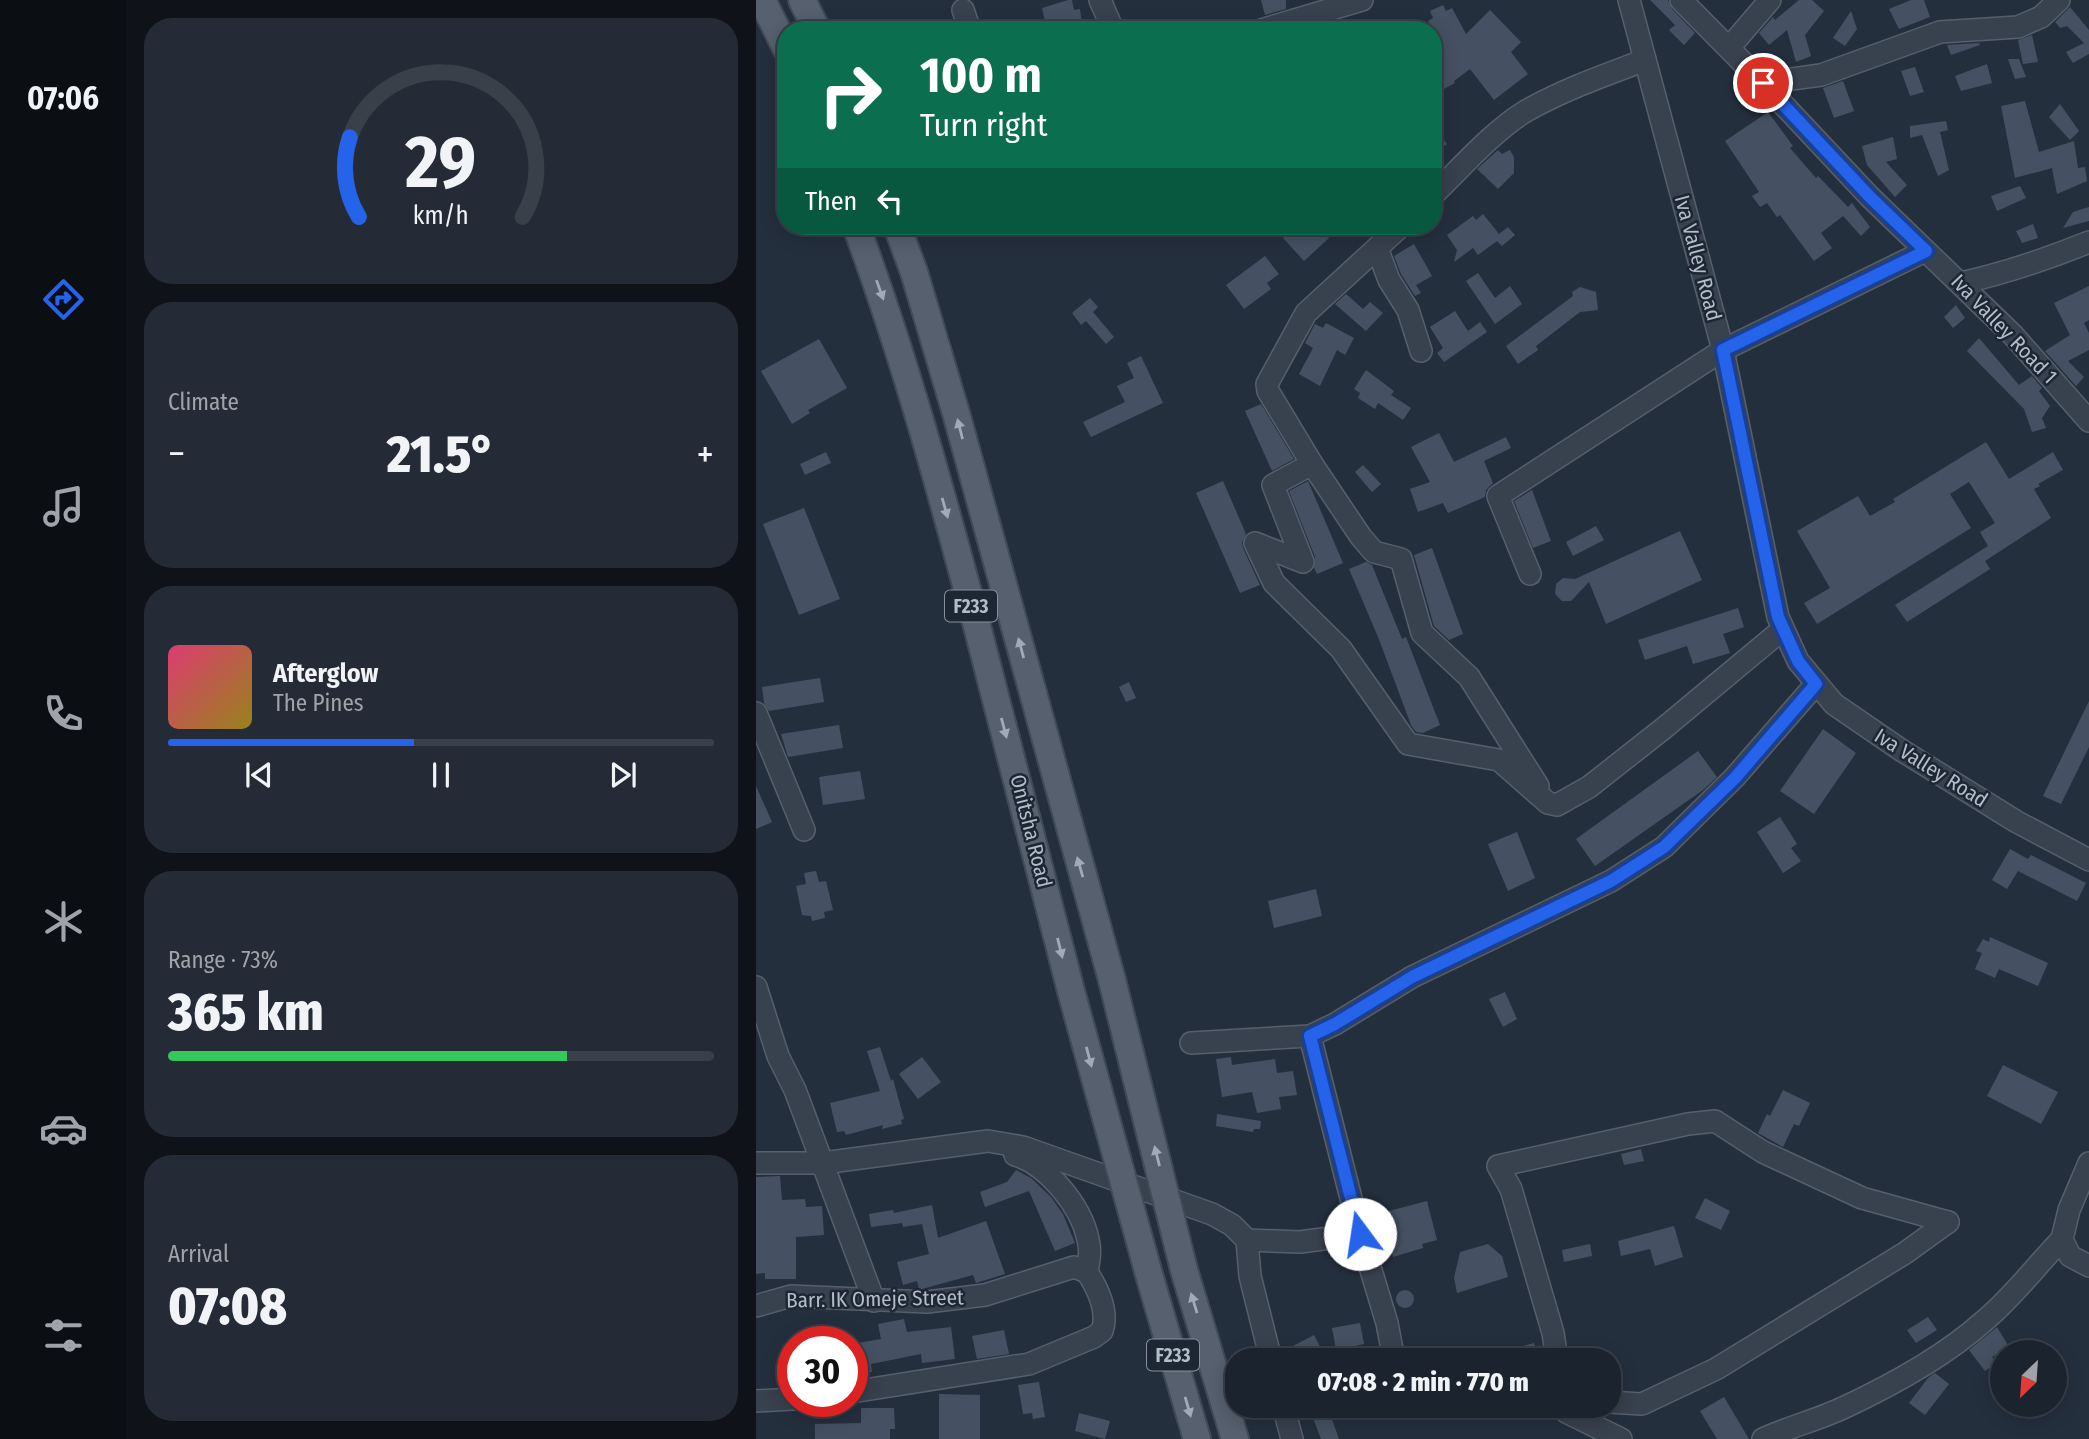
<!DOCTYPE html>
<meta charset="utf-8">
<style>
body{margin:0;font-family:"Fira Sans Condensed",sans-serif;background:#242b36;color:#f1f3f6;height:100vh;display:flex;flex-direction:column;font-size:26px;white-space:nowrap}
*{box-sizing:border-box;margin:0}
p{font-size:23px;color:#a0a4aa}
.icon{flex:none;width:38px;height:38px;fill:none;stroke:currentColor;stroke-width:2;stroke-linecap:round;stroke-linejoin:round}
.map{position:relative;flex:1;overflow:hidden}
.details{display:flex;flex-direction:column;gap:18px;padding:18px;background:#0f1319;width:630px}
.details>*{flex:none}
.hud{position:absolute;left:21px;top:21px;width:665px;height:214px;border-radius:28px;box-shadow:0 4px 18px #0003,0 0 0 2px #39404a;background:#0b6e4f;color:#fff;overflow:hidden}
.needle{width:46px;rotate:205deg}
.fabs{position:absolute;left:1234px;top:1340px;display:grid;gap:14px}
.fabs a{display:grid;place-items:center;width:77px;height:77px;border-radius:50%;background:#1b232e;box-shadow:0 4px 18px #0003,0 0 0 2px #39404a;font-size:35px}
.speed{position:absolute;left:21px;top:1326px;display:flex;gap:14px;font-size:35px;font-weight:700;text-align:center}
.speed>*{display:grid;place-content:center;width:91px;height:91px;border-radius:50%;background:#1b232e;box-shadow:0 4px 18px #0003,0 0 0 2px #39404a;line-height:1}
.speed .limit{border:10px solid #d22;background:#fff;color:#111}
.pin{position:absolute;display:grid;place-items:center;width:60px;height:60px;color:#fff;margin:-30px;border:4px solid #fff;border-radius:50%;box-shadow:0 2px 7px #0007}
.me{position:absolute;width:77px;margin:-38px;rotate:346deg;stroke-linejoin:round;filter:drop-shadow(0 0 5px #0008)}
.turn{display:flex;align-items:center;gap:24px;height:147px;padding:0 28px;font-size:32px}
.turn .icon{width:91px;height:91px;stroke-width:2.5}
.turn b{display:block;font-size:49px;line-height:60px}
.then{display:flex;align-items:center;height:66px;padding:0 28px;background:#0003;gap:14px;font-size:26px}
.big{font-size:52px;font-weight:800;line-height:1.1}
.details .widget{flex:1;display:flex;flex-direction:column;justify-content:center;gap:10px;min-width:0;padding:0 24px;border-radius:28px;background:#242b36}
.details .dial{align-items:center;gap:0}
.dial svg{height:182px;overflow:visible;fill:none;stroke:#39404a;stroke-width:7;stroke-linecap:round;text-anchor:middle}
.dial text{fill:#f1f3f6;stroke:none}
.song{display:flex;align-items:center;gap:21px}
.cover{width:84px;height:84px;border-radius:10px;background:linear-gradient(135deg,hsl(340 70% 55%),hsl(50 70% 35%))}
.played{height:7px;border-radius:4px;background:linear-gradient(90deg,#2563eb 45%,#39404a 45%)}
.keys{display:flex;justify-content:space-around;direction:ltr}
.heat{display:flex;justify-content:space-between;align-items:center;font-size:38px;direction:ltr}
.charge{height:10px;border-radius:5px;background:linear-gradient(90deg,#34c759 73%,#39404a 0)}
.trip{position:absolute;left:469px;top:1348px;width:396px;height:70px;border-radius:28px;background:#1b232e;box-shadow:0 4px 18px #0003,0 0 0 2px #39404a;font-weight:800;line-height:70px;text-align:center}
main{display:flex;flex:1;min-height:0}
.menu{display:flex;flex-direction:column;width:126px;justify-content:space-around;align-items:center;background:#0b0e12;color:#a0a4aa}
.menu .icon{width:49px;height:49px}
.menu .active{color:#2563eb}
.menu b{font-size:32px;color:#f1f3f6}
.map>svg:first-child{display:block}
.building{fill:#455162}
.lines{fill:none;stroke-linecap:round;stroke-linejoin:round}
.minor-casing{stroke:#565f6c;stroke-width:24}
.major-casing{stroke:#414a57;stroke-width:30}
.minor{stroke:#38414e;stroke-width:21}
.major{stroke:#56606e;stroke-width:26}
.major-bridge-casing{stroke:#414a57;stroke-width:30;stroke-linecap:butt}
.major-bridge{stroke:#56606e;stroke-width:26}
.oneway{fill:#a1aab7}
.route-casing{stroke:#184099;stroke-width:18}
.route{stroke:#2563eb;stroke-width:12}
.labels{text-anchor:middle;stroke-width:5;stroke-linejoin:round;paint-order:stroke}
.shield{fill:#1d2633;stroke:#878f9c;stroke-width:2}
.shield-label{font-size:19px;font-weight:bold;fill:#b4bcc9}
.street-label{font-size:21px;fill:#b4bcc9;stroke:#1d2633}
</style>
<main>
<nav class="menu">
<b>07:06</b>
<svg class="icon active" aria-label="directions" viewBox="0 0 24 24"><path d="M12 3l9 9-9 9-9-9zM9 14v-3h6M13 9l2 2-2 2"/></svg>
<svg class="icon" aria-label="music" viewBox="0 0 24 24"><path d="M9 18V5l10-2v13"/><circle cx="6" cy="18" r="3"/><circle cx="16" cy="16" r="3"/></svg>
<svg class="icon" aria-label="phone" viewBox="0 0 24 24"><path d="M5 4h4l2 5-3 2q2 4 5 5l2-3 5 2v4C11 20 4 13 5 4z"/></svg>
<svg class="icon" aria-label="climate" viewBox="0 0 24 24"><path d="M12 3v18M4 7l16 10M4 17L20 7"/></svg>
<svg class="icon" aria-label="car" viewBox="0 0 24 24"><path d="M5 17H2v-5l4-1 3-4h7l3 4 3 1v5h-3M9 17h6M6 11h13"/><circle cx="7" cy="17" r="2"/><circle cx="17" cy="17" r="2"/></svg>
<svg class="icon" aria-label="filters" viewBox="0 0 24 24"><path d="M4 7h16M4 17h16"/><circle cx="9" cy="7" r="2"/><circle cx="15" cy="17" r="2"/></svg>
</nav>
<section class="details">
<div class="widget dial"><svg viewBox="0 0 100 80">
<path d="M14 69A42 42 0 1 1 86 69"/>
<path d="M14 69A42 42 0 0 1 10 34" stroke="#2563eb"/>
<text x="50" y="56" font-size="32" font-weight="700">29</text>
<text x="50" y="72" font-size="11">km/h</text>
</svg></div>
<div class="widget"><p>Climate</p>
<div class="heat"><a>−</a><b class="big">21.5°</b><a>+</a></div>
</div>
<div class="widget">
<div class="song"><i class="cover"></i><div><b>Afterglow</b><p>The Pines</p></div></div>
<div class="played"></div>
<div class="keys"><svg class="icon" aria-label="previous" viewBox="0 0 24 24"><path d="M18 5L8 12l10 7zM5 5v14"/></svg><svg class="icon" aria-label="pause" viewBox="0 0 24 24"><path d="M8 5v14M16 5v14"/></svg><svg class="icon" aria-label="next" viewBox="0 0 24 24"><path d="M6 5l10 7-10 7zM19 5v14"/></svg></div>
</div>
<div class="widget"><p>Range · 73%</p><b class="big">365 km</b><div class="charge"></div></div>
<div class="widget"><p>Arrival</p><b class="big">07:08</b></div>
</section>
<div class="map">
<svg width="1333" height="1439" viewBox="0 0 1333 1439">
<rect width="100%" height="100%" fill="#242f3e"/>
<g class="building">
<path d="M312,0H316L318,10L324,9L326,24L318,26L319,30H291L286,8Z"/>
<path d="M505,0H530V9L509,15Z"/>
<path d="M894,0H912L916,9L939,33L928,45L913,30L919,25Z"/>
<path d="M1043,0H1056L1068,11L1049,35L1055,56L1040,62L1031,30L1013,45L1003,33L1017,17L1019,20Z"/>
<path d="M1155,0H1168L1174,17L1143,29L1133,9Z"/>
<path d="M687,5L690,11L696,8L710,34L734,10L765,42L755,52L772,74L738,100L714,69L698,81L699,83L677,95V69L688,63L677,39V30L672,21L677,18L674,11Z"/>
<path d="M1314,7L1333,30V54L1317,63L1310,52L1328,43L1311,26L1304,28L1299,22Z"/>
<path d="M1095,11L1101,29L1089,46L1077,38Z"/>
<path d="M1276,35L1282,62L1267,64L1262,40Z"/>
<path d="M1223,43L1224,45L1195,55L1191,45Z"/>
<path d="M1252,59H1263L1270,77L1259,79Z"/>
<path d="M1231,64L1236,83L1205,91L1199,76Z"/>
<path d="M1159,67L1168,92L1154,96L1145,71Z"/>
<path d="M1087,81L1098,111L1078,118L1067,88Z"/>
<path d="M1269,101L1283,152L1318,141L1322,168L1329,167L1331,181L1301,194L1296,168L1259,178L1245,106Z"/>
<path d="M1304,104L1323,131L1314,140L1293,117Z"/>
<path d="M1012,112L1037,146L1034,148L1060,178L1062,176L1092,207L1096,203L1114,227L1105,236L1087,216L1065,233L1076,248L1058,261L1024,215L1021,217L1011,203L1004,207L996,196L1003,192L969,141Z"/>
<path d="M1190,121L1192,130L1184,132L1193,170L1182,176L1166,135L1154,138V126Z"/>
<path d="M677,126L691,144L677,155Z"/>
<path d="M1137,137L1141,159L1130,162L1151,185L1139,197L1111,165L1106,146Z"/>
<path d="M742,150L746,154L754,150L758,157V173L742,189L721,169Z"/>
<path d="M1264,186L1270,198L1241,211L1235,196Z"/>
<path d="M1333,207V221L1307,228L1317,212Z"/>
<path d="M727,214L743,234L752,227L759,235L746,246L741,241L722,255L717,248L698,262L701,250L691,235L717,216L720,220Z"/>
<path d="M1277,224L1282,238L1266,243L1260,231Z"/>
<path d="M539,226H579L570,234L573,238L548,261L527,238Z"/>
<path d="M658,244L676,276L660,285L665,293L659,296L645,274L638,256Z"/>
<path d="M509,256L523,274L511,283L515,289L488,309L470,285Z"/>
<path d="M722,273L739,298L754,286L766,304L739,324L710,281Z"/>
<path d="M1333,286V320L1328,323L1333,333V350L1312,361L1328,377L1320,386L1289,351L1314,335L1298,303Z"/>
<path d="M824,287L840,292L842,310L824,312L780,346L782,350L762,364L750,346L817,296L816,292Z"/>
<path d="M590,294L607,309L614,302L627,313L610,331L579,304Z"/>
<path d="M334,298L342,307L337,312L358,337L350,344L330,321L325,325L316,313Z"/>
<path d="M1200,305L1209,318L1197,328L1188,317Z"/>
<path d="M699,311L712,331L724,322L731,332L688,362L681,353L687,348L674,327Z"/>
<path d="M570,323L598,338L589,355L581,350L564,386L543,374L557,348L549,343L559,324L567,328Z"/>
<path d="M1223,338L1263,385L1276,376L1286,388L1283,391L1294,406L1286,418L1290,428L1276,432L1268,409L1211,351Z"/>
<path d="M63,339L91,388L52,410L54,413L36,424L5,371Z"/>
<path d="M385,356L407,403L335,437L327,422L369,402L361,386L378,378L371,363Z"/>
<path d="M610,370L638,391L635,395L655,408L647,420L622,403L619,409L602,398L604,393L598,389Z"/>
<path d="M505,404L538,459L516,471L489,411Z"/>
<path d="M683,433L698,462L750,437L755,448L728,461L737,483L730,490L729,497L692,513L687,503L662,512L654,489L674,482L655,447Z"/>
<path d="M1230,442L1253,479L1297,452L1307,470L1282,484L1284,486L1278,489L1295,518L1229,561L1234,569L1151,622L1139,605L1232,546L1224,532L1239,523L1213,482L1194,494L1215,528L1061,624L1048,603L1074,588L1041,531L1102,496L1114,516L1139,502L1137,499Z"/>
<path d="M70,452L75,463L49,475L44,464Z"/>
<path d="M607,465L625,484L616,492L599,472Z"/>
<path d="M467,481L490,534L486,542L487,548L504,585L484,593L440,493Z"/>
<path d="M552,481L587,563L561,574L558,568L559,557L533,491Z"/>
<path d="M776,490L795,541L777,548L758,501Z"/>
<path d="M48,508L84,599L43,615L7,524Z"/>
<path d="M840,526L848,540L817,556L810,542Z"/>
<path d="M924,531L946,580L850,624L833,582L815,601H806L799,594L800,584L807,578L819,579Z"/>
<path d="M676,548L707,634L693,640L678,626L658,555Z"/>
<path d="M610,562L616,565L646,639L650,637L684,725L667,733L660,732L655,725L622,637L593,569Z"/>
<path d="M982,608L988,627L967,634L974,653L937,664L931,646L889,660L882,640Z"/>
<path d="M64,678L68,702L13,711L8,703L6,687Z"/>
<path d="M373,682L380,698L370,702L363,687Z"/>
<path d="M1333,701V747L1305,804L1287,796Z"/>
<path d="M83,725L87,748L32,757L25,734Z"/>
<path d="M1067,729L1100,753L1058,814L1024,791Z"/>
<path d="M942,751L961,777L947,790L839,866L820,839Z"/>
<path d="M104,771L109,799L67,805L63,777Z"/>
<path d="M0,786L16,822L0,829Z"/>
<path d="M1024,817L1041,844L1035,848L1045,861L1027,873L1001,832Z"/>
<path d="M761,832L779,878L752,891L732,844Z"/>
<path d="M1254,849L1272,859L1275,855L1330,883L1321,901L1262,871L1251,889L1236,880Z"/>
<path d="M60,871L63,882L70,881L77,910L68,912L69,918L56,921L55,916L46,915L40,886L50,884L48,873Z"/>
<path d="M560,889L566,916L518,928L512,901Z"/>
<path d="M1234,937L1292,963L1282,986L1243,969L1239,978L1219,969L1226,953L1220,951L1227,939L1233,942Z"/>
<path d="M749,992L761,1019L747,1027L733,999Z"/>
<path d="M124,1047L135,1081L137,1079L148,1119L145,1120L146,1124L126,1129L127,1125L90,1135L88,1131L81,1132L74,1103L124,1091L111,1051Z"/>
<path d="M166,1057L185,1082L162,1099L143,1074Z"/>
<path d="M475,1057L476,1065L519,1059L521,1073L537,1071L541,1095L523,1097L525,1109L501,1113L496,1092L466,1097L460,1059Z"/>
<path d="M1247,1065L1302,1092L1285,1124L1231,1096Z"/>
<path d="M1027,1090L1054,1103L1043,1126L1038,1124L1027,1147L1002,1133L1011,1114L1014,1116Z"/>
<path d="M461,1114L505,1121L504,1129H498L497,1132L460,1126Z"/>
<path d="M885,1149L888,1161L868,1165L865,1154Z"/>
<path d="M260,1170L275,1178L295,1197L307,1214L319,1243L299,1251L273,1191L229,1207L224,1192L251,1182Z"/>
<path d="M24,1176L26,1200L49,1199L50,1207L66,1206L68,1235L40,1237V1279H9V1273L0,1274V1177Z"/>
<path d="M949,1198L974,1211L965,1230L939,1218Z"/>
<path d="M671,1201L681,1240L666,1244L667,1248L637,1257L625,1213Z"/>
<path d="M176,1205L182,1238L230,1221L249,1274L220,1283L217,1275L166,1289H163L161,1281L147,1285L141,1262L173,1254L166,1224L147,1227L146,1223L115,1227L113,1214L137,1210L138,1213Z"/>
<path d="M918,1226L927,1257L899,1266L894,1249L865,1256L862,1241Z"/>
<path d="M732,1244L746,1256L752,1277L701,1293L698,1278L704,1252Z"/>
<path d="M834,1244L836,1256L808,1262L806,1250Z"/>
<circle cx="649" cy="1299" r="9"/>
<path d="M1172,1317L1181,1330L1160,1343L1151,1330Z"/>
<path d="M148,1319L151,1332L195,1327L199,1359L166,1363L165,1354L115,1364L116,1372L101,1374L96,1344L125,1339L122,1324Z"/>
<path d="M604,1323L608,1344L580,1350L576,1328Z"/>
<path d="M1241,1327L1253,1347L1236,1357L1241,1363L1229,1371L1213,1350Z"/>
<path d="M248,1330L253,1354L221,1359L216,1336Z"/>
<path d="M558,1335L571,1360H544L537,1346Z"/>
<path d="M778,1343L783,1360H731V1356Z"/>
<path d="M1179,1373L1193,1384L1169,1415L1153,1403L1172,1378Z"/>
<path d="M283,1382L289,1417L277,1419L276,1413L267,1414L262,1385Z"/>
<path d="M183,1394L224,1395V1439H183Z"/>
<path d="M968,1397L993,1439H961L944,1411Z"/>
<path d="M552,1405H571L583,1439H565Z"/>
<path d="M105,1408H138L139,1429H134V1439H59V1424L105,1423Z"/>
<path d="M323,1413L354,1421L349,1439L319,1431Z"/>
</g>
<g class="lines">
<g class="minor-casing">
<g id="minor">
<path d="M344,0L357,30"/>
<path d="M873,0L967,350L1022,617L1042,661L1078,704L1145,750L1261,822L1333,860"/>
<path d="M925,0L1007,83L1114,197L1257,335L1333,421"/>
<path d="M207,10L214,30"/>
<path d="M505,30L606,0"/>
<path d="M973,48L1014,0"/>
<path d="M1007,83L1065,75L1184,32L1262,27L1285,17L1303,0"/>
<path d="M677,195C704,169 738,130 770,111C807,90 849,75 889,60"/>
<path d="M645,226L550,313L511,384L512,391L556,464L517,485L547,562L499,543L518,583L585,649L652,744L743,760L792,803L801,805L833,787L908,728L1027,629"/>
<path d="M621,248L633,280L652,310L665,351"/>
<path d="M1205,283C1250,273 1291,259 1333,242"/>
<path d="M556,464L605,537L618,552L645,559L666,633L713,677L782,786"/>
<path d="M774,574L742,496L967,350L1169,251"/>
<path d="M0,713L48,830"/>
<path d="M0,987L22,1056L39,1090L118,1301"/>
<path d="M435,1043L554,1036L579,1024L656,977L855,881L908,847L979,777L1060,684"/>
<path d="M259,1155C291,1164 325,1206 332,1239C335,1251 333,1260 331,1272"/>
<path d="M0,1163H67L232,1141L267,1147L456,1214L476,1225L491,1240L544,1242L604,1234L554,1036"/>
<path d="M1333,1163L1313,1210L1306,1239L1314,1256L1333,1266"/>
<path d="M604,1234L631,1323L638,1360"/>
<path d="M491,1240L494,1276L515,1360"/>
<path d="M0,1306L35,1296L171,1302L229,1295L318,1267L331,1272C342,1289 353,1311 346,1331L338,1337L273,1364L96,1392"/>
<path d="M801,1360L797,1333L755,1189L742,1166L932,1124L959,1121L1007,1152L1106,1198L1192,1222"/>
<path d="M0,1401L37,1399"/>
<path d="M852,1402L886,1404L960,1369L1149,1253L1192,1222"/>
<path d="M527,1405L536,1439"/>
<path d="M807,1405L810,1412L865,1439"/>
<path d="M1007,1439C1033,1427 1061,1420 1087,1408C1134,1386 1189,1356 1228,1321C1257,1297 1280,1266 1306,1239"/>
</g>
</g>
<g class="major-casing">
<g id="major">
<path d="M6,0L30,48"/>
<path d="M46,0L61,30"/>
<path d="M100,226C148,355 184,488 220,622C252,745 284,868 315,991"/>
<path d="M141,226L158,272L200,413L356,980"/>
<path d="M428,1270L479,1439"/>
<path d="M392,1271L441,1439"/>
</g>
</g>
<use href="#minor" class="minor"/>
<use href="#major" class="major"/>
<g class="major-bridge-casing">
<g id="major-bridge">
<path d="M356,980L428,1270"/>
<path d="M315,991L392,1271"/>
</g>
</g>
<use href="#major-bridge" class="major-bridge"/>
</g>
<defs><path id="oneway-solid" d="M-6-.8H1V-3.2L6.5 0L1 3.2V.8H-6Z" transform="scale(1.75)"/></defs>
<g class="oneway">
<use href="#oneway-solid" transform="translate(124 290) rotate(70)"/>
<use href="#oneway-solid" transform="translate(204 429) rotate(-104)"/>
<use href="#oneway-solid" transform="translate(189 508) rotate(74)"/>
<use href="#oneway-solid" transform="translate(265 648) rotate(-105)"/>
<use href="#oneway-solid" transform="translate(248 728) rotate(75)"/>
<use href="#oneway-solid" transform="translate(324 867) rotate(-106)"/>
<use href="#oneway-solid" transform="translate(304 948) rotate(76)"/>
<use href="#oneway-solid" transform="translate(333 1057) rotate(75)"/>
<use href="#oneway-solid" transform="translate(401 1156) rotate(-104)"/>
<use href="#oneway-solid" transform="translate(438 1303) rotate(-107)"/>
<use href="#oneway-solid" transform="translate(432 1407) rotate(74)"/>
</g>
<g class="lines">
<g class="route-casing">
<path id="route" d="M604,1234L554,1036L579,1024L656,977L855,881L908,847L979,778L1060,684L1042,661L1022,617L967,350L1170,251L1114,197L1007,83"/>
</g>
<use href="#route" class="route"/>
</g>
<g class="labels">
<g class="shield">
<rect x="189" y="590.5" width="52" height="31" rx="5"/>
<rect x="391" y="1339.5" width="52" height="31" rx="5"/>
</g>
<g class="shield-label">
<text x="215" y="613">F233</text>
<text x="417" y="1362">F233</text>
</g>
<g class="street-label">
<text transform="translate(942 258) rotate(75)" y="7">Iva Valley Road</text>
<text transform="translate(1248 329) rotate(46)" y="7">Iva Valley Road 1</text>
<text transform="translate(1175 768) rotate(32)" y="7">Iva Valley Road</text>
<text transform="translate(275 831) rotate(76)" y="7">Onitsha Road</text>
<text transform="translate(119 1299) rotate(-1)" y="7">Barr. IK Omeje Street</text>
</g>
</g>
</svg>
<div class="fabs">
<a><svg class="needle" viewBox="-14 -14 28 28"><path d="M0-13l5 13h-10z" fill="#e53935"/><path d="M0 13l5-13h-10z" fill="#a0a4aa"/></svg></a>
</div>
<div class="speed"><div class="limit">30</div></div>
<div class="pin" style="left:1007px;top:83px;background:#d93025"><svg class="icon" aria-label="arrive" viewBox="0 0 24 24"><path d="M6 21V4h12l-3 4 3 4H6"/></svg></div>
<svg class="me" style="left:604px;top:1234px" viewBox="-20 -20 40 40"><circle r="19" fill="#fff"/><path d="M0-13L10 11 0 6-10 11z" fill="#2563eb"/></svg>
<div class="trip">07:08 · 2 min · 770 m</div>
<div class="hud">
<div class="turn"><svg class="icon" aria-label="right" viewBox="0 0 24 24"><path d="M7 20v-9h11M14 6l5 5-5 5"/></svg><div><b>100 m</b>Turn right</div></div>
<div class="then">Then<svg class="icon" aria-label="left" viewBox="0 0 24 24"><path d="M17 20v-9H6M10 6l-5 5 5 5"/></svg></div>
</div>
</div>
</main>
